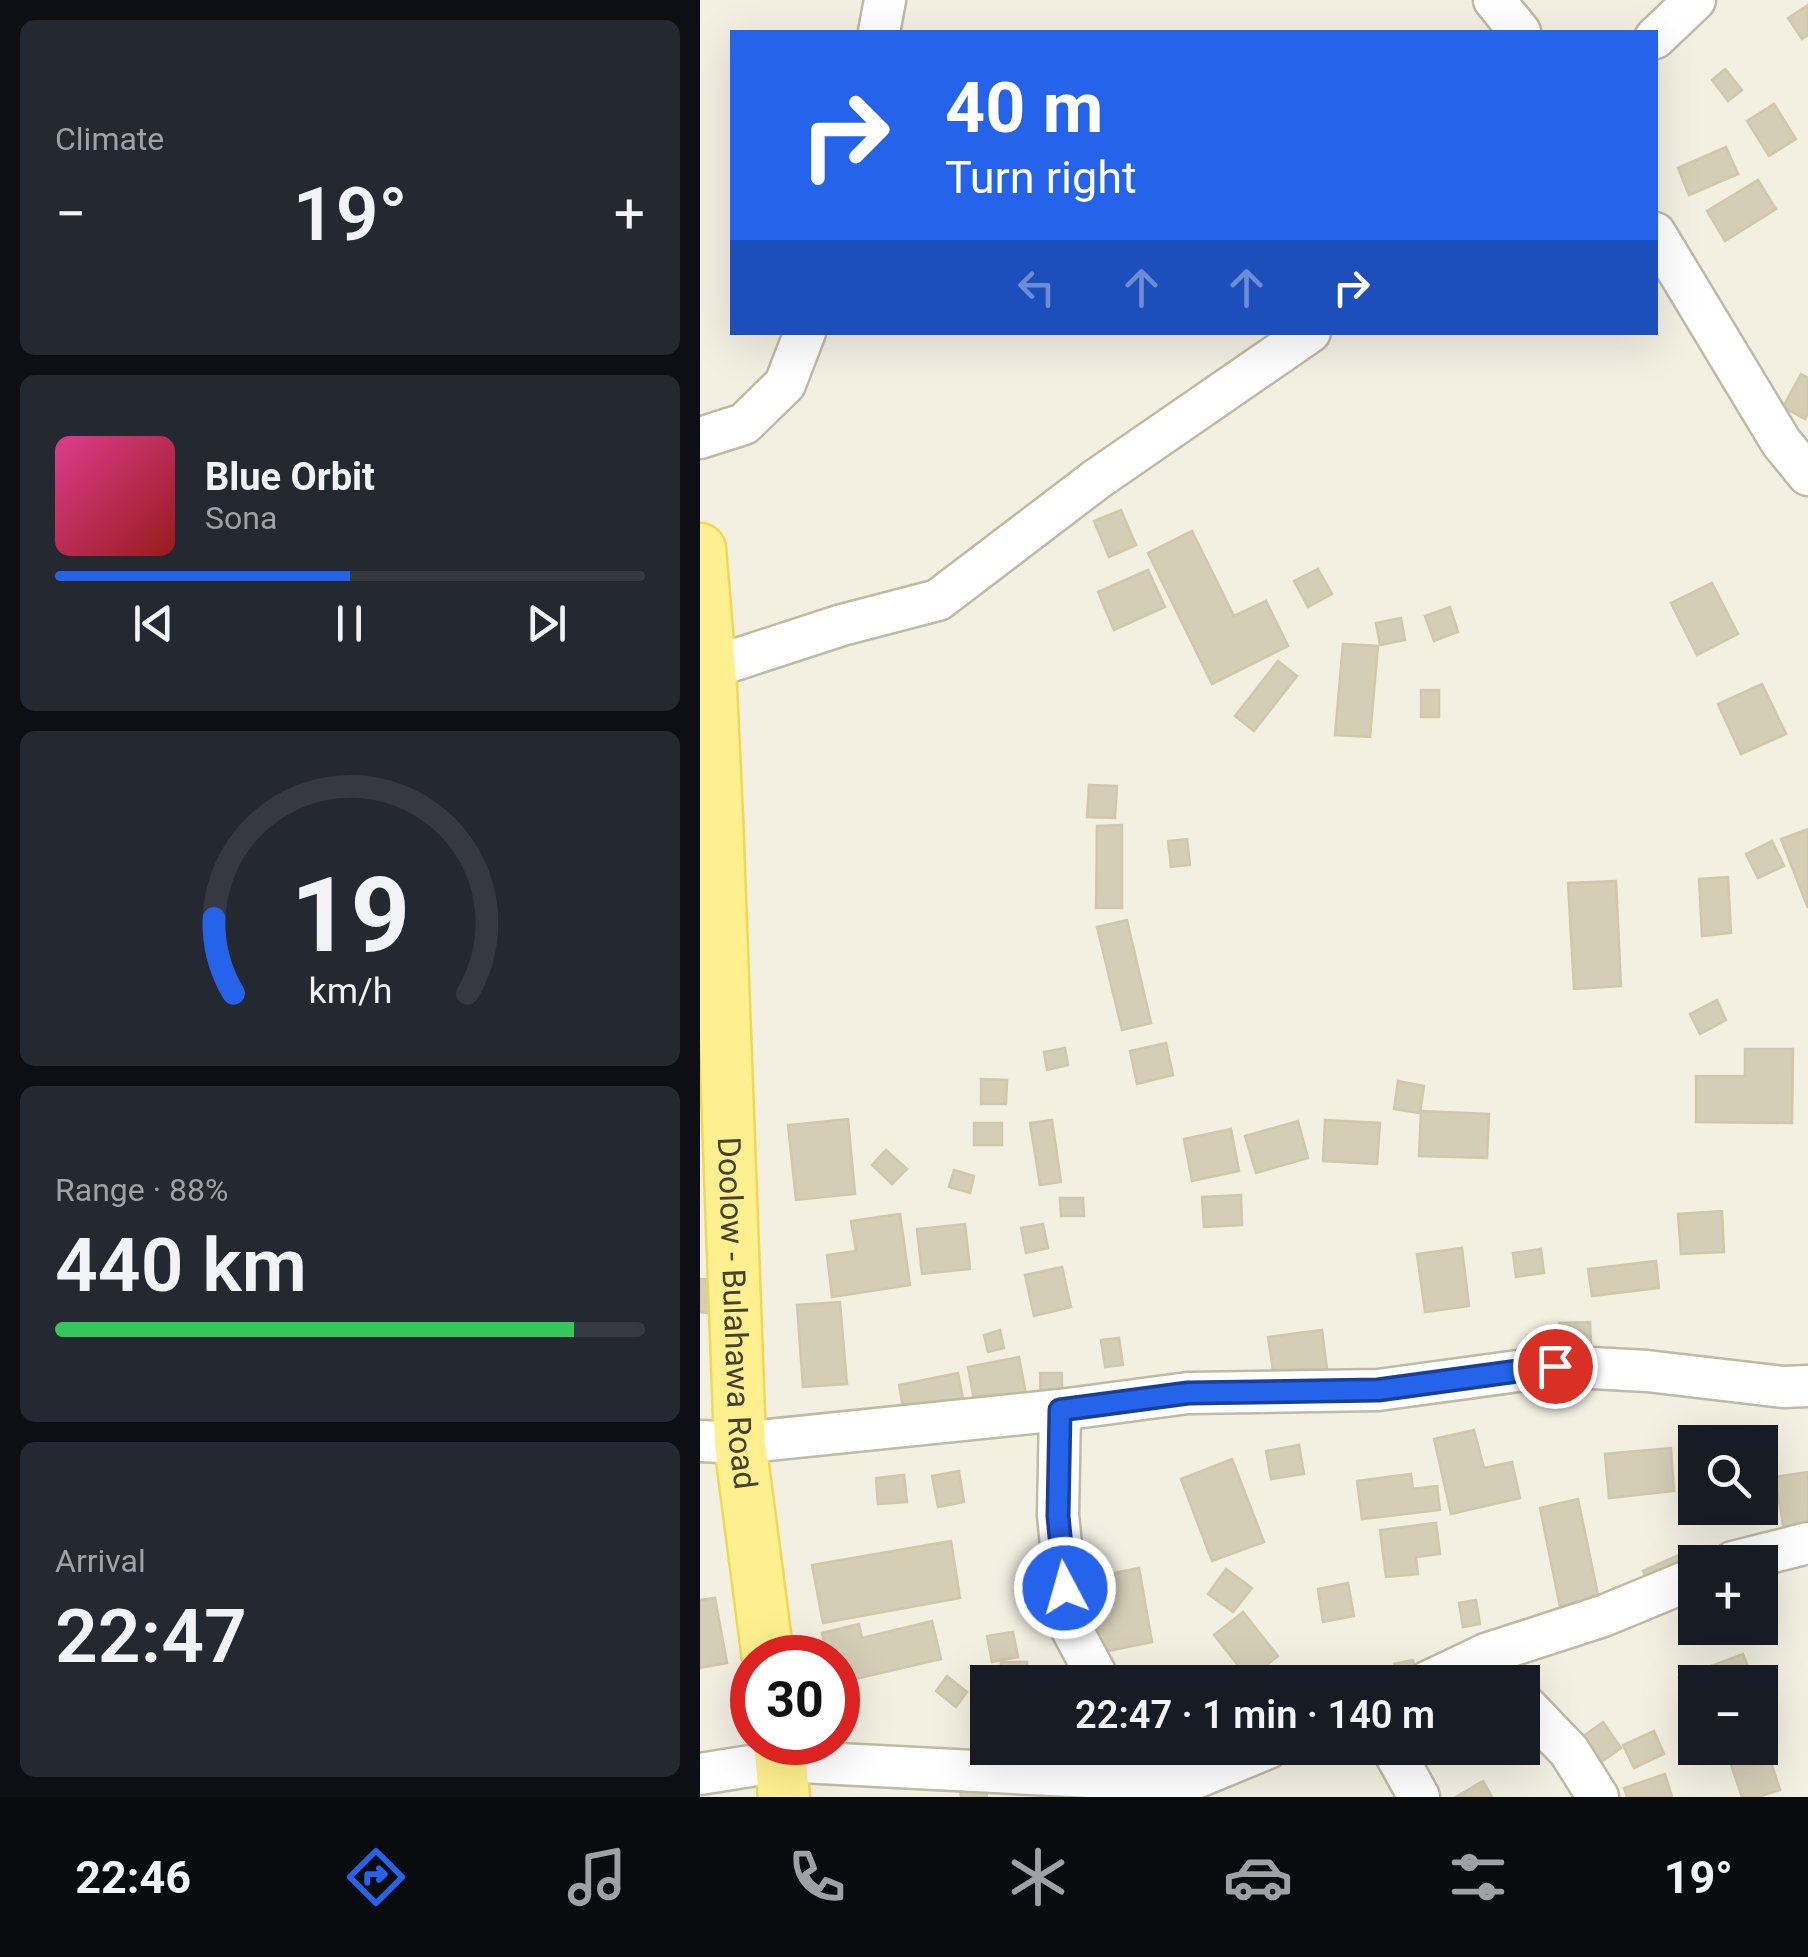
<!DOCTYPE html>
<meta charset="utf-8">
<style>
body{margin:0;font-family:Roboto,sans-serif;background:#242831;color:#f1f3f6;height:100vh;display:flex;flex-direction:column;font-size:38px;white-space:nowrap}
*{box-sizing:border-box;margin:0}
p{font-size:32px;color:#9ea1a6}
.icon{flex:none;width:55px;height:55px;fill:none;stroke:currentColor;stroke-width:2;stroke-linecap:round;stroke-linejoin:round}
.map{position:relative;flex:1;overflow:hidden}
.details{display:flex;flex-direction:column;gap:20px;padding:20px;background:#0d0f14;width:700px}
.details>*{flex:none}
.guide{position:absolute;left:30px;top:30px;width:928px;height:305px;border-radius:0px;box-shadow:0 10px 40px #0002;background:#2563eb;color:#fff;overflow:hidden}
.buttons{position:absolute;left:978px;top:1425px;display:grid;gap:20px}
.buttons a{display:grid;place-items:center;width:100px;height:100px;border-radius:0px;background:#171b24;box-shadow:0 10px 40px #0002;font-size:50px}
.speed{position:absolute;left:30px;top:1635px;display:flex;gap:20px;font-size:50px;font-weight:700;text-align:center}
.speed>*{display:grid;place-content:center;width:130px;height:130px;border-radius:50%;background:#171b24;box-shadow:0 10px 40px #0002;line-height:1}
.speed .limit{border:15px solid #d22;background:#fff;color:#111}
.pin{position:absolute;display:grid;place-items:center;width:85px;height:85px;color:#fff;margin:-42px;border:5px solid #fff;border-radius:50%;box-shadow:0 2px 10px #0007}
.me{position:absolute;width:110px;margin:-55px;rotate:354deg;stroke-linejoin:round;filter:drop-shadow(0 0 8px #0008)}
.turn{display:flex;align-items:center;gap:35px;height:210px;padding:0 50px;font-size:45px}
.turn .icon{width:130px;height:130px;stroke-width:2.5}
.turn b{display:block;font-size:70px;line-height:85px}
.lanes{display:flex;align-items:center;height:95px;padding:0 50px;background:#0003;justify-content:center;gap:50px;direction:ltr}
.lanes .off{opacity:.35}
.big{font-size:75px;font-weight:600;line-height:1.1}
.details .card{flex:1;display:flex;flex-direction:column;justify-content:center;gap:15px;min-width:0;padding:0 35px;border-radius:15px;background:#242831}
.details .dial{align-items:center;gap:0}
.dial svg{height:260px;overflow:visible;fill:none;stroke:#363941;stroke-width:7;stroke-linecap:round;text-anchor:middle}
.dial text{fill:#f1f3f6;stroke:none}
.song{display:flex;align-items:center;gap:30px}
.cover{width:120px;height:120px;border-radius:15px;background:linear-gradient(135deg,hsl(330 70% 55%),hsl(0 70% 35%))}
.played{height:10px;border-radius:5px;background:linear-gradient(90deg,#2563eb 50%,#363941 50%)}
.keys{display:flex;justify-content:space-around;direction:ltr}
.heat{display:flex;justify-content:space-between;align-items:center;font-size:55px;direction:ltr}
.charge{height:15px;border-radius:8px;background:linear-gradient(90deg,#34c759 88%,#363941 0)}
.trip{position:absolute;left:270px;top:1665px;width:570px;height:100px;border-radius:0px;background:#171b24;box-shadow:0 10px 40px #0002;font-weight:600;line-height:100px;text-align:center}
.menu{display:flex;height:160px;justify-content:space-around;align-items:center;background:#090b0e;color:#9ea1a6}
.menu .icon{width:70px;height:70px}
.menu .current{color:#2563eb}
.menu b{font-size:45px;color:#f1f3f6}
main{display:flex;flex:1;min-height:0}
.map>svg:first-child{display:block}
.building{fill:#d5ceb6;stroke:#d1c7a9;stroke-width:2.5}
.lines{fill:none;stroke-linecap:round;stroke-linejoin:round}
.minor-casing{stroke:#bfbaa4;stroke-width:45}
.major-casing{stroke:#f0d853;stroke-width:55}
.minor{stroke:#fff;stroke-width:40}
.major{stroke:#fff08f;stroke-width:50}
.route-casing{stroke:#184099;stroke-width:25}
.route{stroke:#2563eb;stroke-width:18}
.labels{text-anchor:middle;stroke-width:8;stroke-linejoin:round;paint-order:stroke}
.street-label{font-size:32px;fill:#454032;stroke:#fff}
</style>
<main>
<section class="details">
<div class="card"><p>Climate</p>
<div class="heat"><a>−</a><b class="big">19°</b><a>+</a></div>
</div>
<div class="card">
<div class="song"><i class="cover"></i><div><b>Blue Orbit</b><p>Sona</p></div></div>
<div class="played"></div>
<div class="keys"><svg class="icon" aria-label="previous" viewBox="0 0 24 24"><path d="M18 5L8 12l10 7zM5 5v14"/></svg><svg class="icon" aria-label="pause" viewBox="0 0 24 24"><path d="M8 5v14M16 5v14"/></svg><svg class="icon" aria-label="next" viewBox="0 0 24 24"><path d="M6 5l10 7-10 7zM19 5v14"/></svg></div>
</div>
<div class="card dial"><svg viewBox="0 0 100 80">
<path d="M14 69A42 42 0 1 1 86 69"/>
<path d="M14 69A42 42 0 0 1 8 46" stroke="#2563eb"/>
<text x="50" y="56" font-size="32" font-weight="700">19</text>
<text x="50" y="72" font-size="11">km/h</text>
</svg></div>
<div class="card"><p>Range · 88%</p><b class="big">440 km</b><div class="charge"></div></div>
<div class="card"><p>Arrival</p><b class="big">22:47</b></div>
</section>
<div class="map">
<svg width="1108" height="1797" viewBox="0 0 1108 1797">
<rect width="100%" height="100%" fill="#f3f0e2"/>
<g class="building">
<path d="M1108,5V35L1102,39L1088,18Z"/>
<path d="M1025,69L1042,90L1028,101L1012,80Z"/>
<path d="M1074,104L1096,139L1069,156L1047,121Z"/>
<path d="M1026,147L1038,174L989,195L978,168Z"/>
<path d="M1058,180L1076,209L1025,241L1007,211Z"/>
<path d="M1101,374L1108,378V413L1105,419L1083,407Z"/>
<path d="M421,510L436,545L409,557L394,521Z"/>
<path d="M492,531L534,616L566,601L588,646L512,684L448,553Z"/>
<path d="M618,569L632,594L608,607L594,581Z"/>
<path d="M448,570L465,607L414,630L398,592Z"/>
<path d="M1012,583L1038,634L997,655L971,603Z"/>
<path d="M750,607L758,632L734,641L725,616Z"/>
<path d="M701,618L705,640L680,645L676,623Z"/>
<path d="M643,644L678,646L670,737L635,735Z"/>
<path d="M578,661L597,676L554,731L535,716Z"/>
<path d="M1062,684L1086,734L1041,754L1018,704Z"/>
<rect x="721" y="690" width="18" height="27"/>
<path d="M389,785L417,786L415,818L387,817Z"/>
<path d="M422,825V908H396L397,826Z"/>
<path d="M1108,829V908L1081,839Z"/>
<path d="M487,839L490,865L471,867L468,841Z"/>
<path d="M1072,841L1084,866L1058,878L1046,854Z"/>
<path d="M1028,877L1031,933L1002,936L999,879Z"/>
<path d="M916,881L921,986L874,989L868,883Z"/>
<path d="M427,920L451,1023L422,1030L397,927Z"/>
<path d="M1017,1000L1026,1020L1000,1034L990,1014Z"/>
<path d="M466,1043L473,1075L437,1084L430,1051Z"/>
<path d="M365,1048L368,1065L347,1070L344,1052Z"/>
<path d="M1045,1049H1093L1092,1123L996,1122V1076H1045Z"/>
<path d="M281,1079L307,1080L306,1104H281Z"/>
<path d="M698,1081L724,1086L720,1113L694,1109Z"/>
<path d="M721,1111L789,1114L787,1158L719,1156Z"/>
<path d="M148,1119L155,1194L96,1200L88,1125Z"/>
<path d="M352,1120L361,1182L340,1185L330,1123Z"/>
<path d="M625,1120L680,1123L677,1164L623,1161Z"/>
<path d="M598,1121L608,1158L556,1173L545,1136Z"/>
<rect x="274" y="1123" width="28" height="22"/>
<path d="M531,1129L539,1171L492,1181L484,1139Z"/>
<path d="M186,1150L207,1169L192,1184L172,1165Z"/>
<path d="M254,1170L274,1176L270,1193L249,1187Z"/>
<path d="M541,1195L542,1225L504,1227L502,1197Z"/>
<path d="M360,1198H383L384,1216H361Z"/>
<path d="M1022,1211L1024,1252L981,1254L978,1214Z"/>
<path d="M200,1214L210,1285L132,1297L127,1255L156,1251L151,1221Z"/>
<path d="M265,1224L270,1269L222,1274L217,1229Z"/>
<path d="M343,1224L348,1248L326,1253L321,1228Z"/>
<path d="M762,1248L769,1306L725,1312L717,1254Z"/>
<path d="M841,1249L844,1273L816,1277L813,1253Z"/>
<path d="M956,1261L959,1288L892,1296L888,1269Z"/>
<path d="M362,1267L371,1307L334,1316L325,1275Z"/>
<path d="M0,1279L18,1280L15,1314L0,1312Z"/>
<path d="M140,1302L147,1384L103,1387L97,1305Z"/>
<path d="M890,1322L891,1349L860,1351L859,1323Z"/>
<path d="M300,1330L304,1348L288,1352L284,1335Z"/>
<path d="M622,1330L627,1369L574,1376L568,1337Z"/>
<path d="M419,1338L423,1365L405,1367L401,1340Z"/>
<path d="M319,1357L327,1400L276,1410L268,1367Z"/>
<path d="M258,1373L263,1399L204,1412L199,1385Z"/>
<path d="M340,1373H362V1407L341,1408Z"/>
<path d="M774,1430L784,1468L812,1462L820,1498L751,1514L734,1439Z"/>
<path d="M599,1445L604,1474L571,1479L566,1451Z"/>
<path d="M971,1448L974,1491L909,1498L905,1454Z"/>
<path d="M532,1459L564,1542L512,1561L481,1479Z"/>
<path d="M259,1471L264,1502L238,1507L232,1476Z"/>
<path d="M1108,1472V1540L1086,1543L1075,1477Z"/>
<path d="M711,1474L713,1489L737,1486L740,1510L662,1519L657,1481Z"/>
<path d="M204,1475L207,1502L178,1504L176,1478Z"/>
<path d="M878,1499L901,1609L862,1617L840,1508Z"/>
<path d="M736,1523L740,1554L716,1557L718,1574L686,1577L680,1530Z"/>
<path d="M251,1541L260,1598L123,1623L112,1565Z"/>
<path d="M988,1551L995,1566L953,1595L943,1571Z"/>
<path d="M439,1568L452,1642L403,1652L389,1578Z"/>
<path d="M526,1569L552,1588L533,1612L508,1594Z"/>
<path d="M648,1583L654,1616L623,1622L618,1589Z"/>
<path d="M15,1598L27,1663L0,1668V1600Z"/>
<path d="M776,1600L780,1624L763,1627L759,1603Z"/>
<path d="M543,1612L578,1656L549,1679L514,1635Z"/>
<path d="M232,1621L241,1659L138,1683V1658H128L122,1633L159,1624L162,1638Z"/>
<path d="M313,1632L318,1657L292,1662L287,1636Z"/>
<path d="M1043,1654L1054,1682H995V1719L979,1678Z"/>
<path d="M713,1660L718,1681L698,1682L694,1664Z"/>
<rect x="301" y="1662" width="26" height="20"/>
<path d="M247,1676L267,1692L256,1707L236,1691Z"/>
<path d="M903,1722L921,1748L900,1763L882,1737Z"/>
<path d="M954,1731L964,1754L934,1768L923,1745Z"/>
<path d="M1064,1740L1080,1790L1058,1797H1042L1027,1753L1042,1748H1060V1742Z"/>
<path d="M965,1774L972,1797H927L924,1788Z"/>
<path d="M783,1781L792,1797H756Z"/>
<path d="M285,1785L287,1797H261L260,1791Z"/>
</g>
<g class="lines">
<g class="minor-casing">
<g id="minor">
<path d="M794,0L820,32"/>
<path d="M179,32L185,0"/>
<path d="M955,38L995,0"/>
<path d="M955,233L1081,442L1108,475"/>
<path d="M0,438L44,424L85,384L105,332"/>
<path d="M10,668L142,625L238,600L397,479L610,332"/>
<path d="M360,1410L358,1515L369,1624L400,1682"/>
<path d="M0,1441L40,1443L360,1410L488,1393L678,1390L855,1366L947,1371L1083,1387L1108,1386"/>
<path d="M1033,1562L1108,1543"/>
<path d="M727,1682L786,1654L903,1616L995,1578"/>
<path d="M822,1702L869,1751L898,1797"/>
<path d="M692,1748L719,1797"/>
<path d="M0,1774L81,1761L486,1782L568,1748"/>
</g>
</g>
<g class="major-casing">
<g id="major">
<path id="s1" d="M0,549L10,668L17,818L40,1443L68,1658"/>
<path d="M79,1742L84,1797"/>
</g>
</g>
<use href="#minor" class="minor"/>
<use href="#major" class="major"/>
</g>
<g class="lines">
<g class="route-casing">
<path id="route" d="M365,1588L358,1516L360,1410L488,1393L678,1390L855,1366"/>
</g>
<use href="#route" class="route"/>
</g>
<g class="labels">
<g class="street-label">
<text dy="11" stroke="none"><textPath href="#s1" startOffset="765">Doolow - Bulahawa Road</textPath></text>
</g>
</g>
</svg>
<div class="buttons">
<a><svg class="icon" aria-label="search" viewBox="0 0 24 24"><circle cx="10" cy="10" r="6"/><path d="M15 15l6 6"/></svg></a>
<a>+</a>
<a>−</a>
</div>
<div class="speed"><div class="limit">30</div></div>
<div class="pin" style="left:855px;top:1366px;background:#d93025"><svg class="icon" aria-label="arrive" viewBox="0 0 24 24"><path d="M6 21V4h12l-3 4 3 4H6"/></svg></div>
<svg class="me" style="left:365px;top:1588px" viewBox="-20 -20 40 40"><circle r="17" fill="#2563eb" stroke="#fff" stroke-width="3"/><path d="M0-11L8 9 0 5-8 9z" fill="#fff"/></svg>
<div class="trip">22:47 · 1 min · 140 m</div>
<div class="guide">
<div class="turn"><svg class="icon" aria-label="right" viewBox="0 0 24 24"><path d="M7 20v-9h11M14 6l5 5-5 5"/></svg><div><b>40 m</b>Turn right</div></div>
<div class="lanes"><svg class="icon off" aria-label="left" viewBox="0 0 24 24"><path d="M17 20v-9H6M10 6l-5 5 5 5"/></svg><svg class="icon off" aria-label="ahead" viewBox="0 0 24 24"><path d="M12 20V5M6 11l6-6 6 6"/></svg><svg class="icon off" aria-label="ahead" viewBox="0 0 24 24"><path d="M12 20V5M6 11l6-6 6 6"/></svg><svg class="icon" aria-label="right" viewBox="0 0 24 24"><path d="M7 20v-9h11M14 6l5 5-5 5"/></svg></div>
</div>
</div>
</main>
<nav class="menu">
<b>22:46</b>
<svg class="icon current" aria-label="directions" viewBox="0 0 24 24"><path d="M12 3l9 9-9 9-9-9zM9 14v-3h6M13 9l2 2-2 2"/></svg>
<svg class="icon" aria-label="music" viewBox="0 0 24 24"><path d="M9 18V5l10-2v13"/><circle cx="6" cy="18" r="3"/><circle cx="16" cy="16" r="3"/></svg>
<svg class="icon" aria-label="phone" viewBox="0 0 24 24"><path d="M5 4h4l2 5-3 2q2 4 5 5l2-3 5 2v4C11 20 4 13 5 4z"/></svg>
<svg class="icon" aria-label="climate" viewBox="0 0 24 24"><path d="M12 3v18M4 7l16 10M4 17L20 7"/></svg>
<svg class="icon" aria-label="car" viewBox="0 0 24 24"><path d="M5 17H2v-5l4-1 3-4h7l3 4 3 1v5h-3M9 17h6M6 11h13"/><circle cx="7" cy="17" r="2"/><circle cx="17" cy="17" r="2"/></svg>
<svg class="icon" aria-label="filters" viewBox="0 0 24 24"><path d="M4 7h16M4 17h16"/><circle cx="9" cy="7" r="2"/><circle cx="15" cy="17" r="2"/></svg>
<b>19°</b>
</nav>
